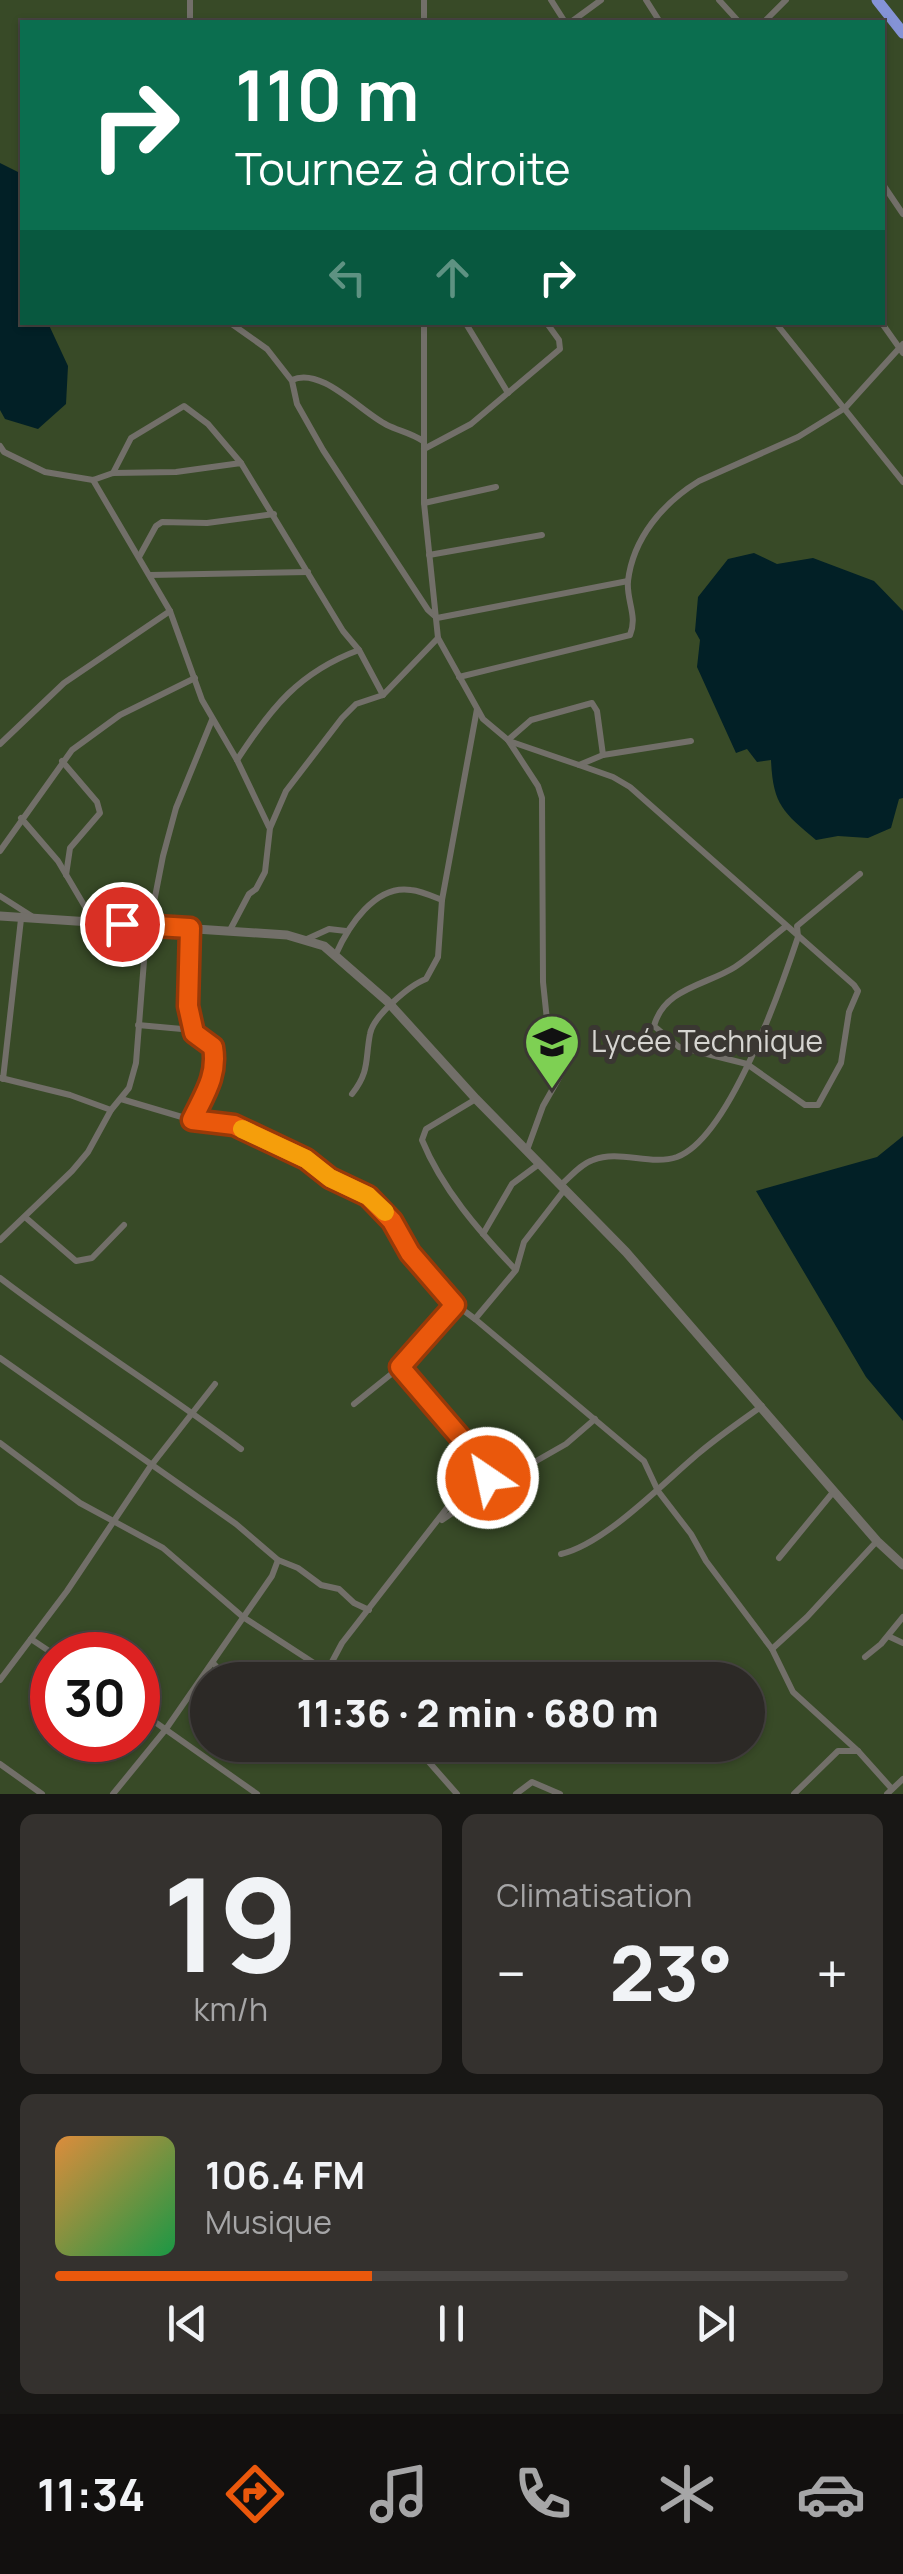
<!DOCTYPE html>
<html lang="fr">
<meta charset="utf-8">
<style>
body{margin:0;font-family:Manrope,sans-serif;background:#34312e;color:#f1f3f6;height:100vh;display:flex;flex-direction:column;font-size:38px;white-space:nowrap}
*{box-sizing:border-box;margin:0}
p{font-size:32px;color:#a6a6a7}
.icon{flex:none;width:55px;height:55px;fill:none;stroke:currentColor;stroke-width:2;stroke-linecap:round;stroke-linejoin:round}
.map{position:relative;height:1794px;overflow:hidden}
.panel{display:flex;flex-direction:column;gap:20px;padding:20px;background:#181715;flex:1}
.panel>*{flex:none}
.hud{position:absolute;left:20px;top:20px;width:865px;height:305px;border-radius:0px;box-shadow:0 2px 8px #0004,0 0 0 2px #484543;background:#0b6e4f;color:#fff;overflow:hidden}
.speed{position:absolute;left:30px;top:1632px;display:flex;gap:20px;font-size:50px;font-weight:700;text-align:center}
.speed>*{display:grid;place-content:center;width:130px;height:130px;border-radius:50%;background:#2c2926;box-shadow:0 2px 8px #0004,0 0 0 2px #484543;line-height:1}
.speed .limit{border:15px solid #d22;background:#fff;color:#111}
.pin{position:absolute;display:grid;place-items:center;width:85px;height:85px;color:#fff;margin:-42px;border:5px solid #fff;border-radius:50%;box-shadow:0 2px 10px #0007}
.me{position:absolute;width:110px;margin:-55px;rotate:326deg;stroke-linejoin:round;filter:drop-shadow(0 0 8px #0008)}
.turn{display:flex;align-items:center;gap:35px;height:210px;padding:0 50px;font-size:45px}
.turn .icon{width:130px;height:130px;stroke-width:2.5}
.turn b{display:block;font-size:70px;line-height:85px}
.lanes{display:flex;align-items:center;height:95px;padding:0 50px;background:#0003;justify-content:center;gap:50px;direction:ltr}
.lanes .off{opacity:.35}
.big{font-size:75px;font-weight:800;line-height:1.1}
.panel .card{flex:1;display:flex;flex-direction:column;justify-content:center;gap:15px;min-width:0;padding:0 35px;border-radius:15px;background:#34312e}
.panel .dial{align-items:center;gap:0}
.dial b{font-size:130px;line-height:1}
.song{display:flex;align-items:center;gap:30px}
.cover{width:120px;height:120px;border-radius:15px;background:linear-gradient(135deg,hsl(30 70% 55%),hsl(140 70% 35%))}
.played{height:10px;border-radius:5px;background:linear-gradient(90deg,#ea580c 40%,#484543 40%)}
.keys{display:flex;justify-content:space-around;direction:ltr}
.heat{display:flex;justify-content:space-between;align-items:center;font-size:55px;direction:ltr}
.panel .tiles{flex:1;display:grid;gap:20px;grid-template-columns:1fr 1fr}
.card:last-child{grid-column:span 2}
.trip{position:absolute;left:190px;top:1662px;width:575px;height:100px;border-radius:50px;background:#2c2926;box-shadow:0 2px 8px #0004,0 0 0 2px #484543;font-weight:800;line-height:100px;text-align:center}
.tab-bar{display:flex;height:160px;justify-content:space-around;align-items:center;background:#12100f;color:#a6a6a7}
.tab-bar .icon{width:70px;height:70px}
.tab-bar .on{color:#ea580c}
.tab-bar b{font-size:45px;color:#f1f3f6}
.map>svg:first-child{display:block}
.green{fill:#384a27;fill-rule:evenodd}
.water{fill:#022026}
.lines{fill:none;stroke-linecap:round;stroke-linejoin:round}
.minor{stroke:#726f69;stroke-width:6}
.tertiary{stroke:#726f69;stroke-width:9}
.trunk{stroke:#8493d6;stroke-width:11}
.route-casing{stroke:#983908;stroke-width:25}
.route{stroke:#ea580c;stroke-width:18}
.slow{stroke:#f59e0b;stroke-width:18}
.labels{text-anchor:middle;stroke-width:10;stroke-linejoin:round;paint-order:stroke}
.poi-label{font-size:30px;fill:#d6d5d1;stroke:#3a3732;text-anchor:start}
</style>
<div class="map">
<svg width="903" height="1794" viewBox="0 0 903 1794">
<rect width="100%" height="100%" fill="#3a3732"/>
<path class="green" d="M0,0H903V1794H0ZM22,22H882V322H22ZM52,1655H138V1740H52ZM208,1680H748V1745H208Z"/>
<g class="water">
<path d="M0,163L22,174V322L48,323L68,366L66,404L38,429L5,419L0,410Z"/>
<path d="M754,553L777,564L813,558L874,581L903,611V798L899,799L891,828L868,838L838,836L816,840C783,812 773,805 771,760L757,762L747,749L736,753L697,667L700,640L695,631L698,597L728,559Z"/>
<path d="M903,1136V1421L866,1377L756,1191L877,1157Z"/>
</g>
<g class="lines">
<g class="minor">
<path d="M551,0L565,22"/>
<path d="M646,0L660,22"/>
<path d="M719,0L739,22"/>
<path d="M190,22V0"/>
<path d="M424,22V0"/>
<path d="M571,22L601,0"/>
<path d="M764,22L786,0"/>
<path d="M882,183L903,214"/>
<path d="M229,322L267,349L292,381L297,404L323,450L428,610L437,618L628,581"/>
<path d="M465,322L508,393"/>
<path d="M775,322L903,482"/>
<path d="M881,322L903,353"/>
<path d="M292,380C321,366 361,412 387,425C399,431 411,433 423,441"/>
<path d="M0,446L4,452L45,472L93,480L113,473L176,472L241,463L343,631L359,650L383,695"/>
<path d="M424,449L471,424L560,349L559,340L546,322"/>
<path d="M113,473L131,438L184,406L208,424L241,463"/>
<path d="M93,480L170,611L202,700L237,760L269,827"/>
<path d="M424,503L496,487"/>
<path d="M429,555L542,535"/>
<path d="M139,557L156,526L162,522L207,523L274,514"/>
<path d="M150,575L308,572"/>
<path d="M438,638L483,719L508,740L531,720L592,703L597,711L603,755"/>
<path d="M459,677L630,635C638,616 626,600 628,581C633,538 663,503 699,481L798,437L845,408L903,344"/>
<path d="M508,740L538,786L542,798L543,982L549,1039L564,1069L543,1106L527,1150"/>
<path d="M509,741L579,765L603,755L691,741"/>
<path d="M0,744L64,683L170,611"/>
<path d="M237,760C271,708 299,672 359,650"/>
<path d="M62,761L97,802L100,813L70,848L66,875"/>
<path d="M579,765L613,777L630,787L854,985L858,991L849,1012L841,1063L818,1105H805L747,1064L679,1047L654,1026C664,988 707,985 735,967C753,955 768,940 785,927"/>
<path d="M21,818L58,861L94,922"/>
<path d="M0,851L72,750L120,715L195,678"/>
<path d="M0,896L33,917"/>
<path d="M190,928C192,963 186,999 194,1033L213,1047C217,1076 205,1096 192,1120"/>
<path d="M230,930L249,894L256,889L265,872L270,828L286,791L342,718L356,704L383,695L438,638L424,503V322"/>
<path d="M307,939L329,929L346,931"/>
<path d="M336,954C348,927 375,884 411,890C421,891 432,896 442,900"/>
<path d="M138,1025L193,1030"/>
<path d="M1,1078L70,1095L111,1110"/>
<path d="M3,1079L21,919"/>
<path d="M352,1094C370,1071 365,1060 370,1034C373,1016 410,985 426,979L438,957L442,900L477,709"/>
<path d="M121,1099L192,1120L234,1125L306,1159L330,1178L368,1196L392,1221L405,1246L447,1298L475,1319"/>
<path d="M476,1099L426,1129L422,1140C442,1189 479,1231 515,1269"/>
<path d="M562,1184C571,1176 581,1164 593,1160C619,1149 650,1166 677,1157C729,1138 781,988 798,937L797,926L860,874"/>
<path d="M565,1189L524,1242L516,1270L475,1319L644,1461L658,1491L691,1534L706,1561L772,1649L793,1692L858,1751L892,1789"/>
<path d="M25,1217L76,1261L92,1258L124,1225"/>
<path d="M483,1234L512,1184L539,1164"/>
<path d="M0,1240L72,1171L88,1152L111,1110L129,1088L136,1063L145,948L163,856L176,808L212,720"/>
<path d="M0,1278C78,1338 162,1389 241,1449"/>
<path d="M0,1358L236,1524L278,1560L298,1568L321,1585L339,1589L354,1603L369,1610"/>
<path d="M400,1367L480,1461L489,1488"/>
<path d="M354,1404L400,1367L455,1305"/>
<path d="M0,1443L80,1503L163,1548L243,1617L340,1680"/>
<path d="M456,1465L479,1461"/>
<path d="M442,1520L489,1488L566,1444L595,1419"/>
<path d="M561,1554C605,1544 663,1483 699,1453C719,1436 741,1421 762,1406"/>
<path d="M779,1558L834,1491"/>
<path d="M888,1636L903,1643"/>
<path d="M31,1639L55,1655"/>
<path d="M772,1649L807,1617L877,1541"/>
<path d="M865,1657L881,1644L903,1617"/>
<path d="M213,1663L229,1680"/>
<path d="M326,1673L342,1643L450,1504L456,1469L450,1426"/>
<path d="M0,1680L67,1591L150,1467L215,1384"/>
<path d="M138,1710L257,1794"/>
<path d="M414,1745L457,1794"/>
<path d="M0,1764L42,1794"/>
<path d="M113,1794L166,1729L272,1576L278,1560"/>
<path d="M516,1794L532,1782L560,1794"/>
<path d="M794,1794L838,1751H858"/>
<path d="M887,1794L903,1779"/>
</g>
<path class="tertiary" d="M0,916L287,935L324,946L387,1001L476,1099L626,1252L877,1541L903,1565"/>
<path class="trunk" d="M877,0L903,33"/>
</g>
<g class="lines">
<g class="route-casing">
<path id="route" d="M122,924L190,928L188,1006L194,1033L213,1047C218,1076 204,1095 192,1120L234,1125L306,1159L330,1178L368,1196L392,1221L410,1253L455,1305L400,1367L466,1444L488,1478"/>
</g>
<use href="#route" class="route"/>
<path class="slow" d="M242,1129L306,1159L330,1178L368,1196L385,1212"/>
</g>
<defs>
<g id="school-pin" transform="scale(2.875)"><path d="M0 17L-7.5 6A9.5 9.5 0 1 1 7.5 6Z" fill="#7ed053" stroke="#3a3732"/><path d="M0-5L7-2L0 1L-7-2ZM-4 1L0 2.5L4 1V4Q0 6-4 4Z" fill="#111"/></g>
</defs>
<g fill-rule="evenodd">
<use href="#school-pin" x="552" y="1042"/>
</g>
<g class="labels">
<g class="poi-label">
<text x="591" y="1052">Lycée Technique</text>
</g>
</g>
</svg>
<div class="speed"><div class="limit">30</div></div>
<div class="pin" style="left:122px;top:924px;background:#d93025"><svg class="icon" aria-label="arrive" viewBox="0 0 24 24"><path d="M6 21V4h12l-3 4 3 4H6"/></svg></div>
<svg class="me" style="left:488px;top:1478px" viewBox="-20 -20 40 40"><circle r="17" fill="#ea580c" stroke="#fff" stroke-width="3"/><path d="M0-11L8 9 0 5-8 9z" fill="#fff"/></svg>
<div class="trip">11:36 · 2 min · 680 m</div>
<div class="hud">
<div class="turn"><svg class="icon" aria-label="right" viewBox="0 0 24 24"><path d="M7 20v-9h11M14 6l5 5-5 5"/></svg><div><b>110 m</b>Tournez à droite</div></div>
<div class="lanes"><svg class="icon off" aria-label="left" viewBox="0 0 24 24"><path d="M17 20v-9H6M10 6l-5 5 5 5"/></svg><svg class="icon off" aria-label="ahead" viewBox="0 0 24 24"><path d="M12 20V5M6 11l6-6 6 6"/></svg><svg class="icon" aria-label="right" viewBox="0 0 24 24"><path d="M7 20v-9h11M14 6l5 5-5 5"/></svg></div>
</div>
</div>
<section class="panel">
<div class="tiles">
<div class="card dial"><b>19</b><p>km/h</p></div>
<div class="card"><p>Climatisation</p>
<div class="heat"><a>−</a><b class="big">23°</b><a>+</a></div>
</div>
<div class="card">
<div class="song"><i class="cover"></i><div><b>106.4 FM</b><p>Musique</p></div></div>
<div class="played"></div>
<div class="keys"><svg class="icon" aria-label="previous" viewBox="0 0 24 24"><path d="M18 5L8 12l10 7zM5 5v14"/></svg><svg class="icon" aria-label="pause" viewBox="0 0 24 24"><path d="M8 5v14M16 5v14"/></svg><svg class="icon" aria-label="next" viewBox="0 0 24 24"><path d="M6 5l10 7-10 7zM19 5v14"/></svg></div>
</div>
</div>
</section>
<nav class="tab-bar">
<b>11:34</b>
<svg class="icon on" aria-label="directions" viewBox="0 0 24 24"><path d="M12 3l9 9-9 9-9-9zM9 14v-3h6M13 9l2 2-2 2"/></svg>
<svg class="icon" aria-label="music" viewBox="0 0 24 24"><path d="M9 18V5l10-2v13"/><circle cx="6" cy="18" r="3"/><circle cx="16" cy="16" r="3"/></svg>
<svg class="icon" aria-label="phone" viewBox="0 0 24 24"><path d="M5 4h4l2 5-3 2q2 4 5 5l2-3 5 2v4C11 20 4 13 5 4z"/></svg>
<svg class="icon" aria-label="climate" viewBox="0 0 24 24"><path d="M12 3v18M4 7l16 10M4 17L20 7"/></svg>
<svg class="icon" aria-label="car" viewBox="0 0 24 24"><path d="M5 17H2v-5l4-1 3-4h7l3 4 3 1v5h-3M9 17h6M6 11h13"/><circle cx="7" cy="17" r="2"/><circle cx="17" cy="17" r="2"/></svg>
</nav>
